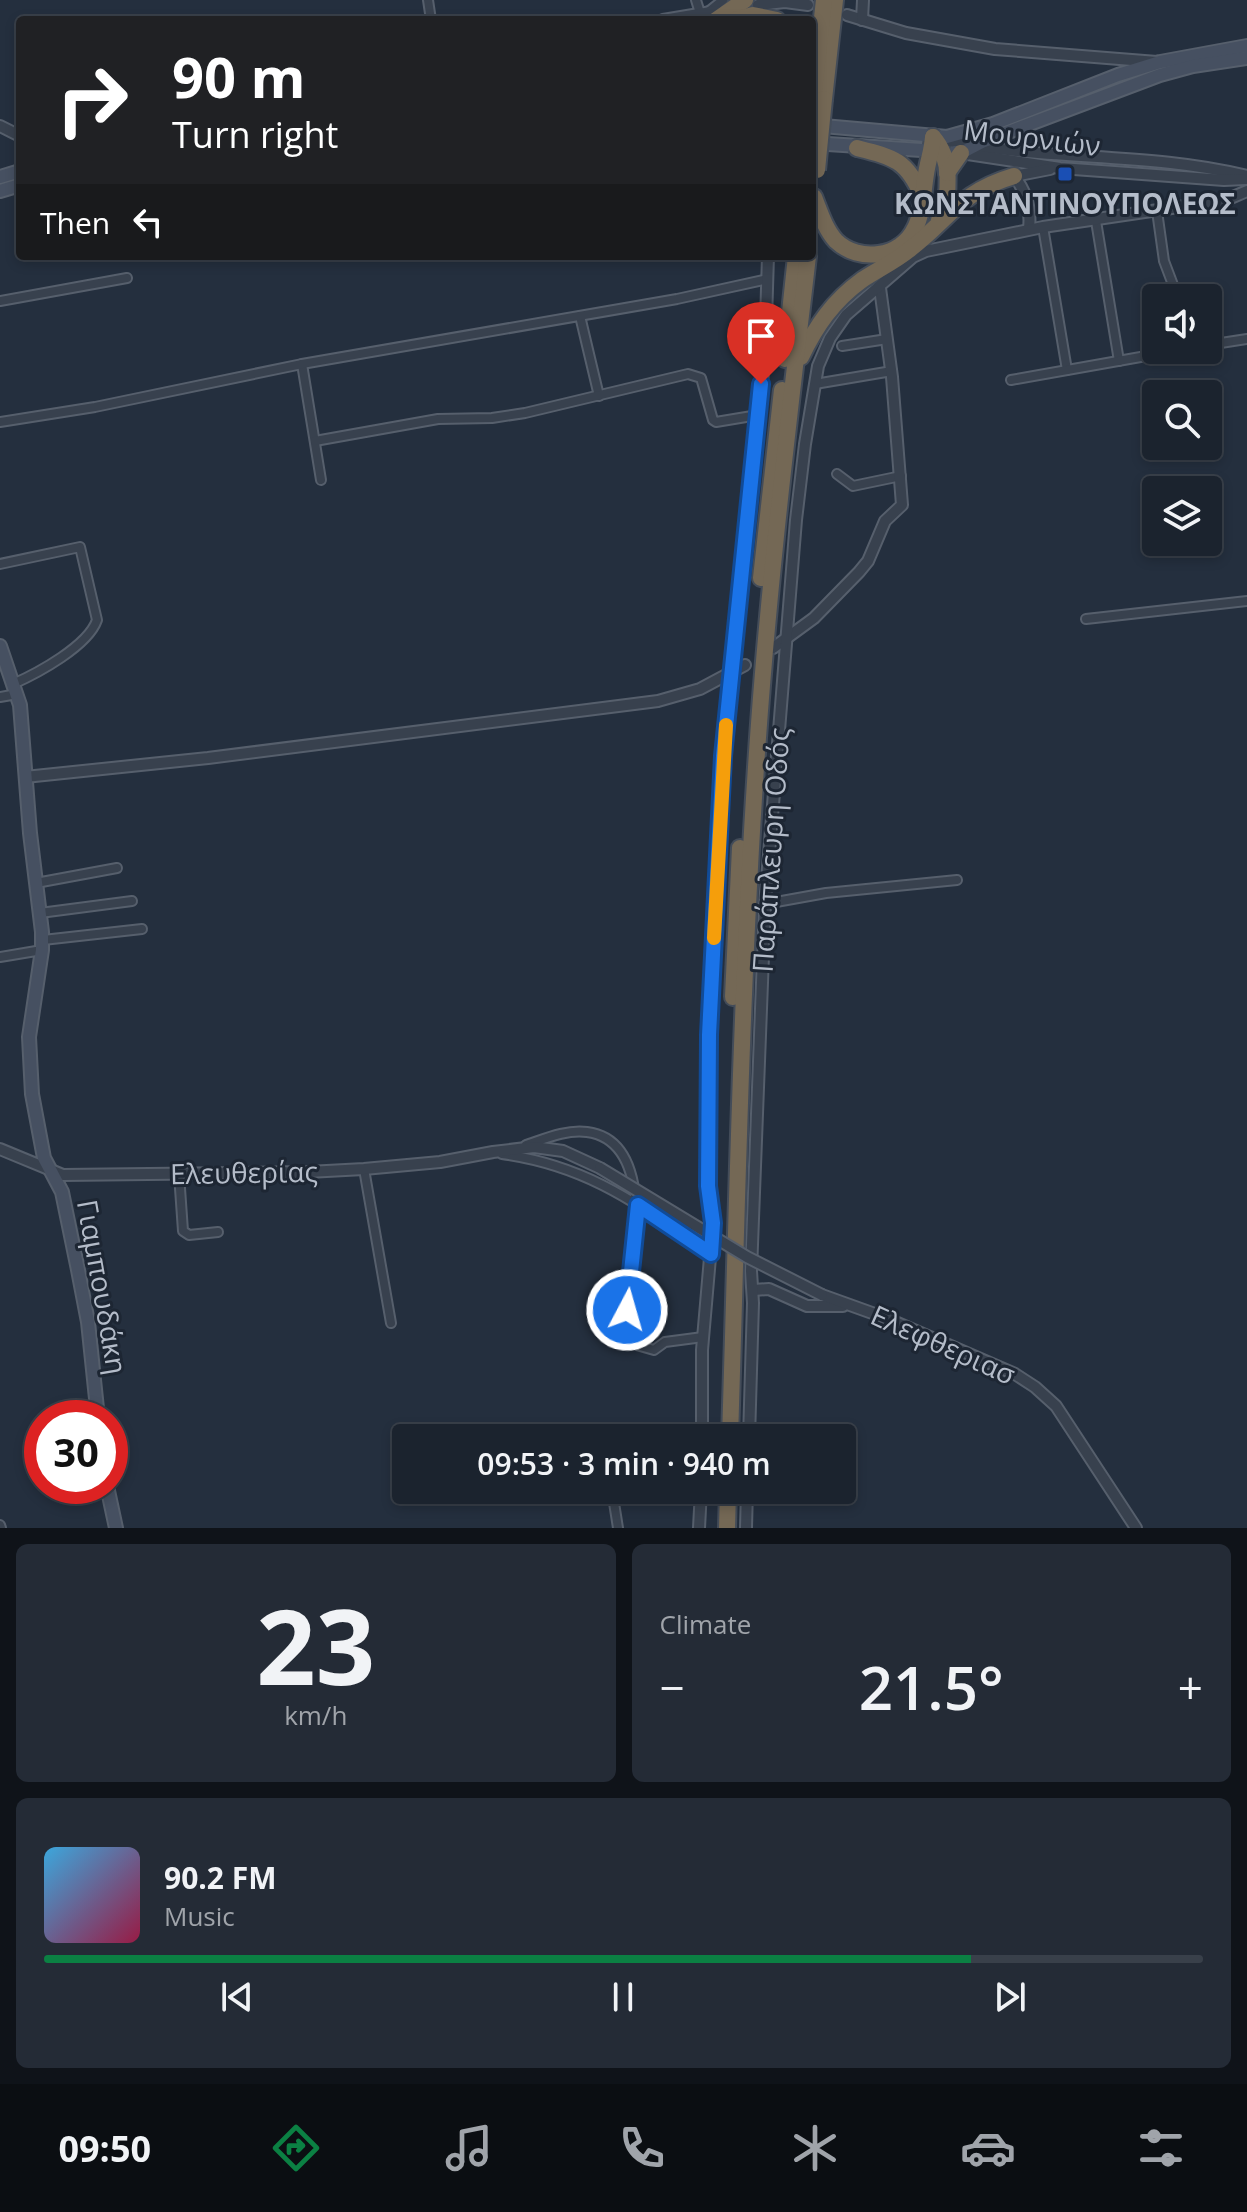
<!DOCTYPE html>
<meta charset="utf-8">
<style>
body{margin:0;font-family:"Open Sans",sans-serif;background:#242b36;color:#f1f3f6;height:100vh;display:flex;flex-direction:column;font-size:30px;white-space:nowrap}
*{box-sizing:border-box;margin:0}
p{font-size:26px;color:#a0a4aa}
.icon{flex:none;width:44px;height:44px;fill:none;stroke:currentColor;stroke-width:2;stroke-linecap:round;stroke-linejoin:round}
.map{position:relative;height:1528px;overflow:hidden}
.sheet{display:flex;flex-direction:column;gap:16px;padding:16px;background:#0f1319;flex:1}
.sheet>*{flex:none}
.guide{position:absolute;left:16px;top:16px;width:800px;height:244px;border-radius:8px;box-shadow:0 4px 12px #0003,0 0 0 2px #39404a;background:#202124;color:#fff;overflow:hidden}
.fabs{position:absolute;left:1142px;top:284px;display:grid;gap:16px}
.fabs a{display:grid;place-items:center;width:80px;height:80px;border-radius:8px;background:#1b232e;box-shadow:0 4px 12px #0003,0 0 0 2px #39404a;font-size:40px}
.speed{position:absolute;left:24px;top:1400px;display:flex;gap:16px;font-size:40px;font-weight:700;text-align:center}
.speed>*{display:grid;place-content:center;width:104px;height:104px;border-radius:50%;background:#1b232e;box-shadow:0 4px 12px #0003,0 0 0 2px #39404a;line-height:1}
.speed .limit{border:12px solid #d22;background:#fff;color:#111}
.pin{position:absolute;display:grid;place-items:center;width:68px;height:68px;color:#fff;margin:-82px -34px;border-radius:50% 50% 50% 0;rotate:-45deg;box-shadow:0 0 8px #0007}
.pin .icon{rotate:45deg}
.me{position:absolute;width:88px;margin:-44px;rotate:6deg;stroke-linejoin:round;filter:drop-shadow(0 0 6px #0008)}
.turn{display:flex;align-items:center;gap:28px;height:168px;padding:0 24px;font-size:36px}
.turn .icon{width:104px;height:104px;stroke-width:2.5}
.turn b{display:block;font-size:56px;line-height:68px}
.then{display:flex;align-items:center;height:76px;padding:0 24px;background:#0003;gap:16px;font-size:30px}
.big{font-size:60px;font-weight:600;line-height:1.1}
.sheet .tile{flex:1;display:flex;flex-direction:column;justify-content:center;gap:12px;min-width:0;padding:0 28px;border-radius:12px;background:#242b36}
.sheet .dial{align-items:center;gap:0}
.dial b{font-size:104px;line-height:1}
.song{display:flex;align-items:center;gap:24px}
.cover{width:96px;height:96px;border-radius:12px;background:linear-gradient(135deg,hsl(200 70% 55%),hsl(340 70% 35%))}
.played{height:8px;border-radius:4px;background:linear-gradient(90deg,#0b8043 80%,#39404a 80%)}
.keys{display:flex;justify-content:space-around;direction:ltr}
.heat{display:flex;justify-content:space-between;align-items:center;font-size:44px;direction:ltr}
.sheet .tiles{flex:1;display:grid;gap:16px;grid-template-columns:1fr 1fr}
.tile:last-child{grid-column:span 2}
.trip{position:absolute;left:392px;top:1424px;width:464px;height:80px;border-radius:8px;background:#1b232e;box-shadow:0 4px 12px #0003,0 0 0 2px #39404a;font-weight:600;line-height:80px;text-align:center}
.dock{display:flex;height:128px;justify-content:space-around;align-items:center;background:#0b0e12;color:#a0a4aa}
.dock .icon{width:56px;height:56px}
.dock .current{color:#0b8043}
.dock b{font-size:36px;color:#f1f3f6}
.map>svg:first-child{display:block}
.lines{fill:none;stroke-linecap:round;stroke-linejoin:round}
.minor-casing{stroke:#565f6c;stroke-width:12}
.tertiary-casing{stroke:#565f6c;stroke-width:14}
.secondary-casing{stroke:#565f6c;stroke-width:16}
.motorway-casing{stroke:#434c59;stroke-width:20}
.minor{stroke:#38414e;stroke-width:8}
.tertiary{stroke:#38414e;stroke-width:10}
.secondary{stroke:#465061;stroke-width:12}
.motorway{stroke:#746855;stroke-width:16}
.tertiary-bridge-casing{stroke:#565f6c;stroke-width:14;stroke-linecap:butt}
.motorway-bridge-casing{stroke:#434c59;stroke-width:20;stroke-linecap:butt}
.tertiary-bridge{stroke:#38414e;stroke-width:10}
.motorway-bridge{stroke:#746855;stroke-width:16}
.route-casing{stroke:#114b97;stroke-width:20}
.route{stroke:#1a73e8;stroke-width:14}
.slow{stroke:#f59e0b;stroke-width:14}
.transit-dot{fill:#1a4fb4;stroke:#1d2633;stroke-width:3}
.labels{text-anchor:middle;stroke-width:6;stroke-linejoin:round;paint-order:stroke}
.street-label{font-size:28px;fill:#b4bcc9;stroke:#1d2633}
.poi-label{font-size:28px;font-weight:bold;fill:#b4bcc9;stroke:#1d2633}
</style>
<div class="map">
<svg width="1247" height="1528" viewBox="0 0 1247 1528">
<rect width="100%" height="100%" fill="#242f3e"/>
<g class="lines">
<g class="minor-casing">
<g id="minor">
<path d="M428,0L431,20"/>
<path d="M696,0L700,13"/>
<path d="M708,12L723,0"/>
<path d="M1157,211L1164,261L1178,298"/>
<path d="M1096,221L1119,361"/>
<path d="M1043,227L1067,370"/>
<path d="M0,301L127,278"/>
<path d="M580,316L599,396"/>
<path d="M1208,345L1247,339"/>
<path d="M842,346L887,339"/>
<path d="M302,364L321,480"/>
<path d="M1011,380L1180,350"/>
<path d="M815,384L892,371"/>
<path d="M0,422L95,407L302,364L677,299L768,279"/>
<path d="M315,441L438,419L492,418L525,413L688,374L701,378L713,420L716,422L758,415"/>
<path d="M837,474L853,486L901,476"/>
<path d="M0,564L80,547L97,620C88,646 38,673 13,684"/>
<path d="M1086,619L1247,601"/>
<path d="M0,697L17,694"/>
<path d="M36,883L117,868"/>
<path d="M765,904L826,893L957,880"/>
<path d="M40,913L132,901"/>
<path d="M43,940L142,929"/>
<path d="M0,957L42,950"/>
<path d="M526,1145C544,1139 567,1129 587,1132C664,1142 629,1285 624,1336L626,1342L654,1350L665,1342L703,1337"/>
<path d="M502,1154C590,1166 640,1206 711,1254"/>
<path d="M364,1169L391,1323"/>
<path d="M179,1174L183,1231L189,1235L218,1232"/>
<path d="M601,1437V1438"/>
<path d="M612,1490L618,1528"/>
<path d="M0,1525L1,1528"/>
</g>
</g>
<g class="tertiary-casing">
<g id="tertiary">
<path d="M758,5L785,2L808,5"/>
<path d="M847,15L906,33L995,49L1157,62"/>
<path d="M663,20L717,11"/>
<path d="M862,20L863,0"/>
<path d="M0,126L20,136"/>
<path d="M940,139C1041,162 1147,151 1247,176"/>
<path d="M961,153L1060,168L1224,180L1246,179"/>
<path d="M1029,229C1031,210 1026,191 1014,176L1050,169"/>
<path d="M773,648L814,618L859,572L868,561L885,521L902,505L892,377L880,288"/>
<path d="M25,777L208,758L658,701L700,689L745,665"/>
<path d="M0,1149L63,1175L308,1172L364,1169L440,1162L493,1152L534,1147L563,1151L600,1168"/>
<path d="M753,1290L769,1289L807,1306H843"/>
<path d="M822,1295L886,1318L1015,1374L1035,1387L1056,1406L1136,1528"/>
<path d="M702,1438V1350L713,1223L708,1186L709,1035L723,756L765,353L768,256"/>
<path d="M749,1438L753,1303L751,1271L765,904L796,520L805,444L818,366L830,338L846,315L913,257L926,251L1043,227L1226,200L1247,191"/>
<path d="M699,1528L701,1490"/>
<path d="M746,1528L747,1490"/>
</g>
</g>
<g class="secondary-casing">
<g id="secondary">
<path d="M812,125L947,137L993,124L1118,75L1160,62L1247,46"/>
<path d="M812,143L937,151"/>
<path d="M955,152L961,153L982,142L1160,75L1193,66L1247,58"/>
<path d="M0,177L20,171"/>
<path d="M0,191L20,185"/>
<path d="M0,646L20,705L30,833L42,932V950L29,1037L32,1094L44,1158L62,1192L78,1270L88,1322L98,1418"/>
<path d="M107,1486L116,1528"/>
</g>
</g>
<g class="motorway-casing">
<g id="motorway">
<path d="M716,20L745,0"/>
<path d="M735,20L753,15L777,20"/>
<path d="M824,99L835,0"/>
<path d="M812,108L824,0"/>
<path d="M933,137C952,158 951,195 939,220"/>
<path d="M857,148C893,157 907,160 922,196"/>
<path d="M947,173L961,153"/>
<path d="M814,197C820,212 825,229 836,241C859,263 901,258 915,228C923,213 923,191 926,174C928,161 932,150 933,137"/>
<path d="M801,357C816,326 833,301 862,280C877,270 894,262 909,250C950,219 959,192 1014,176"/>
<path d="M785,359L796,256"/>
<path d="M761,578L782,390"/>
<path d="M733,997L740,848"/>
<path d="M730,1438C737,1214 741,991 756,767C767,596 788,426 808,256"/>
<path d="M727,1528L728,1490"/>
</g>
</g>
<use href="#minor" class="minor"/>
<use href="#tertiary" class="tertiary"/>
<use href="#secondary" class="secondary"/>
<use href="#motorway" class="motorway"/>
<g class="tertiary-bridge-casing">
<path id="tertiary-bridge" d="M600,1168L747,1257L822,1295"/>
</g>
<g class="motorway-bridge-casing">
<path id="motorway-bridge" d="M817,170L824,99"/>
</g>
<use href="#tertiary-bridge" class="tertiary-bridge"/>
<use href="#motorway-bridge" class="motorway-bridge"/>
</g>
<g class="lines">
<g class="route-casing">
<path id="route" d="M627,1310L638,1205L711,1254L713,1223L708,1186L709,1035L723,756L761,384"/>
</g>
<use href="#route" class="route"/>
<path class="slow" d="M714,938L726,725"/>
</g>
<rect class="transit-dot" x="1057" y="166" width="16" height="16" rx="4"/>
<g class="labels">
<g class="street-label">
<text transform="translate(1032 138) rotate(7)" y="10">Μουρνιών</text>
<text transform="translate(771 850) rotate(-86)" y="10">Παράπλευρη Οδός</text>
<text transform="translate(244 1173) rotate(-1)" y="10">Ελευθερίας</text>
<text transform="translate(102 1287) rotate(80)" y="10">Γιαμπουδάκη</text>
<text transform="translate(943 1345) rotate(24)" y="10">Ελεφθεριασ</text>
</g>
<g class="poi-label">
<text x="1065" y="214">ΚΩΝΣΤΑΝΤΙΝΟΥΠΟΛΕΩΣ</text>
</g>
</g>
</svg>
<div class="fabs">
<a><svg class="icon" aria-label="sound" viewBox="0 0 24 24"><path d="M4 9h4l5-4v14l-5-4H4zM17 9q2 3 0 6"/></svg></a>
<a><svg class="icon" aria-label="search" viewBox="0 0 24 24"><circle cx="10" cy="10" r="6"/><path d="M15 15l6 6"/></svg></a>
<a><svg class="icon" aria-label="layers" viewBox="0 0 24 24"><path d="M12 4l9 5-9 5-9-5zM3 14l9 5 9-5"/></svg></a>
</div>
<div class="speed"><div class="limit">30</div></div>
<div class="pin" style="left:761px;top:384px;background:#d93025"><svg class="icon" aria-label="arrive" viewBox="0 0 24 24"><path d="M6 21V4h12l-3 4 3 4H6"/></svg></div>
<svg class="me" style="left:627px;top:1310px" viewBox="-20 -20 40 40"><circle r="17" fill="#1a73e8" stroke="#fff" stroke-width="3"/><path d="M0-11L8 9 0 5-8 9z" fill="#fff"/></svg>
<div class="trip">09:53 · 3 min · 940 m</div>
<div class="guide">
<div class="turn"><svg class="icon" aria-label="right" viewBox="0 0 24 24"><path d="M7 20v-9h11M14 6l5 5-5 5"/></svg><div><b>90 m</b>Turn right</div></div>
<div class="then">Then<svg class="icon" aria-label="left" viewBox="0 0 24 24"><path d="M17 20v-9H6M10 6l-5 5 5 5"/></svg></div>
</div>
</div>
<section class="sheet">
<div class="tiles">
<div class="tile dial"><b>23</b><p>km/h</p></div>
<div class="tile"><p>Climate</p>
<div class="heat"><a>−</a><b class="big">21.5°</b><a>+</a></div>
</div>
<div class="tile">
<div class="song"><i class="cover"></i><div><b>90.2 FM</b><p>Music</p></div></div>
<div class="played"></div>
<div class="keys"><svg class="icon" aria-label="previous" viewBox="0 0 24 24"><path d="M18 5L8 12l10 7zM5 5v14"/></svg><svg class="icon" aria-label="pause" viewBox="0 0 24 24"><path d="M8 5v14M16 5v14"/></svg><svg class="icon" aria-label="next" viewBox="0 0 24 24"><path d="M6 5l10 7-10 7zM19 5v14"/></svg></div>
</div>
</div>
</section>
<nav class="dock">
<b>09:50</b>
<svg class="icon current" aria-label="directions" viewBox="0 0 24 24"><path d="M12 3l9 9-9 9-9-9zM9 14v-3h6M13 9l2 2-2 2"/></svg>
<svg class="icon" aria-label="music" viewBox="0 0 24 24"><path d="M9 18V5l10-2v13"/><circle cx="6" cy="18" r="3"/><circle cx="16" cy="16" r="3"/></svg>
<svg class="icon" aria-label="phone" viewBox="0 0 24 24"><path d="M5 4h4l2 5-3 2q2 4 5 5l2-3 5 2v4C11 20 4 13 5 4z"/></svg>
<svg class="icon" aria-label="climate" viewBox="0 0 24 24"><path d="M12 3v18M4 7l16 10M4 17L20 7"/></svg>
<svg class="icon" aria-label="car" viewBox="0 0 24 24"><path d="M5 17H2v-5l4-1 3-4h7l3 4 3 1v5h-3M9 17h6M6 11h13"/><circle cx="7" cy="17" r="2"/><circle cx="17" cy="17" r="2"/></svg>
<svg class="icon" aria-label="filters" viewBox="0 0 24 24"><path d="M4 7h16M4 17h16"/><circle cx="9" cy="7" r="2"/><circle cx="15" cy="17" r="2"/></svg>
</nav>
